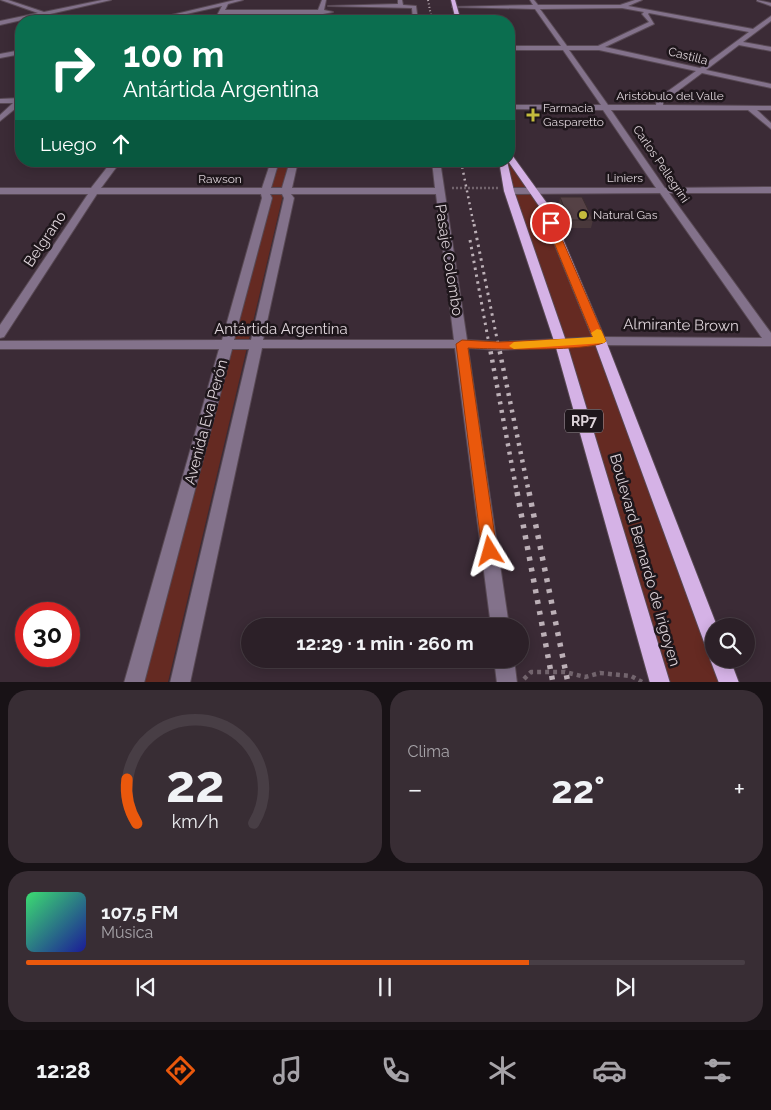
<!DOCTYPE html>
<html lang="es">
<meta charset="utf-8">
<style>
body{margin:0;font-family:Raleway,sans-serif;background:#382d34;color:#f1f3f6;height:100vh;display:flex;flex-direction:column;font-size:19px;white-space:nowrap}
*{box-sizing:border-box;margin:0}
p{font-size:16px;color:#a6a3a8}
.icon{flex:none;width:28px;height:28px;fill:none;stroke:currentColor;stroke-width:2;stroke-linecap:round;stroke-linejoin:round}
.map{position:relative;height:682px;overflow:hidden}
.sheet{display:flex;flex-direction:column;gap:8px;padding:8px;background:#181216;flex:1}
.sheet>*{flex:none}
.banner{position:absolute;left:15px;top:15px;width:500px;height:152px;border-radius:20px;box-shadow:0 2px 12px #0003,0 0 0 1px #483e45;background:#0b6e4f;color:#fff;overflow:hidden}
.controls{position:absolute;left:705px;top:618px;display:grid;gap:10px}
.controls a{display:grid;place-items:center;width:50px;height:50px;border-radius:50%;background:#2c2028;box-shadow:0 2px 12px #0003,0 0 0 1px #483e45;font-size:25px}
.speed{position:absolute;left:15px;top:602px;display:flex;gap:10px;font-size:25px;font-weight:700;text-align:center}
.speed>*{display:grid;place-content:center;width:65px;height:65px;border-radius:50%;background:#2c2028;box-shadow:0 2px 12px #0003,0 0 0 1px #483e45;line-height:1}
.speed .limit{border:8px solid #d22;background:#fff;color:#111}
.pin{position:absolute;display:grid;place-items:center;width:42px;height:42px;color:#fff;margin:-21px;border:2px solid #fff;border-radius:50%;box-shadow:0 1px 5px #0007}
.me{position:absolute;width:55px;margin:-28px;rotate:352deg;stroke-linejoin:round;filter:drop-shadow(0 0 4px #0008)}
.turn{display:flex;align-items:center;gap:18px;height:105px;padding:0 25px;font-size:22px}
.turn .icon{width:65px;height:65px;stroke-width:2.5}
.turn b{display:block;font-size:35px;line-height:42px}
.then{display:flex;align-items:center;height:48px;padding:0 25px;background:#0003;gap:10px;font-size:19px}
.big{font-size:38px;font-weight:700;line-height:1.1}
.sheet .widget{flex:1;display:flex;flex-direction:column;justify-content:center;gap:8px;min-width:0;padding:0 18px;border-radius:20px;background:#382d34}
.sheet .dial{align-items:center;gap:0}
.dial svg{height:130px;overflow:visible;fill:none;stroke:#483e45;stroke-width:7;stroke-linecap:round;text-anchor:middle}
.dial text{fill:#f1f3f6;stroke:none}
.song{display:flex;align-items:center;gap:15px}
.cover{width:60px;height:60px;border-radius:8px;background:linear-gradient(135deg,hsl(140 70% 55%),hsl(240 70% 35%))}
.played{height:5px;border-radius:2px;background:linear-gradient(90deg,#ea580c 70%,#483e45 70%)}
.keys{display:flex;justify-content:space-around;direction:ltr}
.heat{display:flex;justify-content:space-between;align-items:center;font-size:28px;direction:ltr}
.sheet .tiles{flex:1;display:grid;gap:8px;grid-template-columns:1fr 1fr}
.widget:last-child{grid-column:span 2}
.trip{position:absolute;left:241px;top:618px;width:288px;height:50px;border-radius:25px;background:#2c2028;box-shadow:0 2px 12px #0003,0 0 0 1px #483e45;font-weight:700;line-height:50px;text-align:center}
.tabs{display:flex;height:80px;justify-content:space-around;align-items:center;background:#120d10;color:#a6a3a8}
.tabs .icon{width:35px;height:35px}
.tabs .on{color:#ea580c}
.tabs b{font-size:22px;color:#f1f3f6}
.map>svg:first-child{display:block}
.green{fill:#652a22}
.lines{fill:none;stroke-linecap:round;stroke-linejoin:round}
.minor-casing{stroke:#584954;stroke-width:2}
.major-casing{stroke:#584954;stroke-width:2}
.path-far1{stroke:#72646d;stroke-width:2.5;stroke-dasharray:2 2;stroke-linecap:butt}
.path{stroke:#72646d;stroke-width:4.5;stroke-dasharray:4 4;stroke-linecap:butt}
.minor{fill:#83728b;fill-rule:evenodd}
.major{fill:#d5b2e6;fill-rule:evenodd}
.rail-far4{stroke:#bcb0b7;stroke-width:2;stroke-dasharray:1 2.5;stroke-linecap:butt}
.rail-far3{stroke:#bcb0b7;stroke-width:2.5;stroke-dasharray:2 4;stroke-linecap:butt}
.rail-far2{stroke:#bcb0b7;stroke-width:3;stroke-dasharray:2.5 4.5;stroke-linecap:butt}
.rail-far1{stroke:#bcb0b7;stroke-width:4.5;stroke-dasharray:3 5.5;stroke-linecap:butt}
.rail{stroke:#bcb0b7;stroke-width:5.5;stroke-dasharray:4 7;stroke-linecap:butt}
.wall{fill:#49383b}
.building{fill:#554145;stroke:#3c2e30}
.route{fill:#ea580c;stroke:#983908}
.slow{fill:#f59e0b}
.poi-dot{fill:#c5bc3d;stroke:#1e161b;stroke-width:2}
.labels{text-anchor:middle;stroke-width:5;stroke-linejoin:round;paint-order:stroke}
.far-street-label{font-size:12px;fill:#ded4da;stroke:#1e161b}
.far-poi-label{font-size:12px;fill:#ded4da;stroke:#1e161b;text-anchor:start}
.shield{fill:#1e161b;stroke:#a49ba1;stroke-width:1}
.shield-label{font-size:14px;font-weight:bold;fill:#ded4da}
.street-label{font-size:15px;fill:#ded4da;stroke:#1e161b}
</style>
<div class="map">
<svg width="771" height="683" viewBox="0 0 771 683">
<rect width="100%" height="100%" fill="#3b2b36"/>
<g class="green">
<path d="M278,161H291L168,682L143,683L270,200L272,181Z"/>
<path d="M503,161H509L539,199L714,642V659H720L729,682H660Z"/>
</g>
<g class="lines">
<g class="minor-casing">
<g id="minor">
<path d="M1,0H8L44,12L102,0H111L50,14L68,21H61L44,15L0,25V21L38,13Z"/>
<path d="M235,0H243L228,4L225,10H318L322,0H326L324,10L333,12L323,14L320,21H315L318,14H223L218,21H214L222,6L155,21H146Z"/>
<path d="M398,0H402L403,5L416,6L418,21H413L412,8L328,6L398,4Z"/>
<path d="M530,0H534L538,5H620L635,0H642L628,6L753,29L771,16V21L743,42L771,47V51L739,45L706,70L771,84V88L702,73L663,102V105L771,106V110H757L771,123V129L748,110H611L665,188L771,187V193H669L771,333V346L600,345L499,350L468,348L509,626H491L455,348H262L190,683H170L249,349H232L144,683H124L219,349H0V341L222,340L262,198L261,194H97L4,337L0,338V325L88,194H0V188H91L112,161H121L101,188H262L271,161H279L271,188H282L290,161H298L292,188H435L432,161H440L467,340L499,342L600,337L762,338L660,193L509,194L504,191L509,188H656L603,110L509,109V105H601L563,50H509V46H561L535,9L452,7L533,5ZM540,9L622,8L644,12L642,14L649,22L598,46H567ZM649,13L749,32L700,68L605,47L654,24L648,14ZM569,50H599L696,71L657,99L656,105H608ZM270,194H282L284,198L251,340H234L272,198ZM291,194H436L454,340H263L294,198Z"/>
<path d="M757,0L771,3V6L757,1Z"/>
<path d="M21,50V54L0,58V54Z"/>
<path d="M21,98V104L0,121V115L13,103H0V99Z"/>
<path d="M494,659H514L517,683H497Z"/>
</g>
</g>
<g class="major-casing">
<g id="major">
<path d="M451,0H455L461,21H456Z"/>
<path d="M509,154L512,155L549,206L606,341L717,626H714V651L707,649L704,642L594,341L539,206L508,161Z"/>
<path d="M499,161H507L514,191L567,344L670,683H650L555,344L504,191Z"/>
<path d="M714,652V659H730L739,683H719L710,659Z"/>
</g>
</g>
<path class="path-far1" d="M452,188H498"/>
<path class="path" d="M524,679L531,672H565L585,677L600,673L631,676L642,682"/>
<use href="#minor" class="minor"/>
<use href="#major" class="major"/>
<path class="rail-far4" d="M428,0L432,21"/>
<path class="rail-far3" d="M461,161L474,226"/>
<g class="rail-far2">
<path d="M474,224L498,344"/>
<path d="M470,240L489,344"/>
</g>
<g class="rail-far1">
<path d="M489,343L517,493"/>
<path d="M498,343L529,493"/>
</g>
<g class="rail">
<path d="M517,492L553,683"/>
<path d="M529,492L568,683"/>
</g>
</g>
<path class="wall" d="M560,197L593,220L591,228H568L559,205Z"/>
<path class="building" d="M560,197H582L593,220H569Z"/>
<path class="route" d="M551,220L555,223L606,341C596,352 488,349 468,348L497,551L495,556L490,558L484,556L482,551L456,344L462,340L499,342L593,338L546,223Z"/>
<path class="slow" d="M597,329L601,330L606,341L604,343L514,349L509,346L514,342L593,337L591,333Z"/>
<g class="poi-dot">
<path d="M530.5 107.5h5v5h5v5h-5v5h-5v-5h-5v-5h5z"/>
<circle cx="583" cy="215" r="5"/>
</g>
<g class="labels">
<g class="far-street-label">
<text transform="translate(688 56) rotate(14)" y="4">Castilla</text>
<text x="670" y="100">Aristóbulo del Valle</text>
<text transform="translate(661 164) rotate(56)" y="4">Carlos Pellegrini</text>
<text x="625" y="182">Liniers</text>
<text x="220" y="183">Rawson</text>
</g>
<g class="far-poi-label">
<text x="543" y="112">Farmacia<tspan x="543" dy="14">Gasparetto</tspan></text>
<text x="593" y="219">Natural Gas</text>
</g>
<rect class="shield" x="565" y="409.5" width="38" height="23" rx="4"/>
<g class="shield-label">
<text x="584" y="426">RP7</text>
</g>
<g class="street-label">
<text transform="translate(45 239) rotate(-56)" y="5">Belgrano</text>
<text transform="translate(449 260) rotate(81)" y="5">Pasaje Colombo</text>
<text transform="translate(681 325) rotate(1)" y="5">Almirante Brown</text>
<text x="281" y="334">Antártida Argentina</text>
<text transform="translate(206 422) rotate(-75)" y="5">Avenida Eva Perón</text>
<text transform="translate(645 560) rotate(74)" y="5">Boulevard Bernardo de Irigoyen</text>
</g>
</g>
</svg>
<div class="controls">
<a><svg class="icon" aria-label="search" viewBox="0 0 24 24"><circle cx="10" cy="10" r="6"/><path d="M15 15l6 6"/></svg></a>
</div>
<div class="speed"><div class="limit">30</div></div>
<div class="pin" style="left:551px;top:223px;background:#d93025"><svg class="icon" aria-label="arrive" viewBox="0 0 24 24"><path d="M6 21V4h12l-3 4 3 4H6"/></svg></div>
<svg class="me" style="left:490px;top:551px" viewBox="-20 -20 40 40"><path d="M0-17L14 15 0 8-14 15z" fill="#ea580c" stroke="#fff" stroke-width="4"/></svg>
<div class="trip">12:29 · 1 min · 260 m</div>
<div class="banner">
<div class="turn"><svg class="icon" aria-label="right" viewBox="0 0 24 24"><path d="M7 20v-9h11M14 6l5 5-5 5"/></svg><div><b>100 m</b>Antártida Argentina</div></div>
<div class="then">Luego<svg class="icon" aria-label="ahead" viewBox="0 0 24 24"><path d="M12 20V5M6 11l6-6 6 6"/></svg></div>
</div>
</div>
<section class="sheet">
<div class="tiles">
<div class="widget dial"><svg viewBox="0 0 100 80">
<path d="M14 69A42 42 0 1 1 86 69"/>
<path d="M14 69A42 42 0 0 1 8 42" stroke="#ea580c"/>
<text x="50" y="56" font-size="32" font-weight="700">22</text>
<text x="50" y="72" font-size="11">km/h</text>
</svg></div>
<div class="widget"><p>Clima</p>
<div class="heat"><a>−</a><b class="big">22°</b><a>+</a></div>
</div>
<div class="widget">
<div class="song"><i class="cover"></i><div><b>107.5 FM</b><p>Música</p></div></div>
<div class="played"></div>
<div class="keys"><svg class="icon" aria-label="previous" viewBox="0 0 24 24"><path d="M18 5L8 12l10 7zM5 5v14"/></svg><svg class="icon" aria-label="pause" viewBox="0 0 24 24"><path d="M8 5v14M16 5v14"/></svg><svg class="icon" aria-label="next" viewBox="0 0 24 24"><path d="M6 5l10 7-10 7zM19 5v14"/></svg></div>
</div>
</div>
</section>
<nav class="tabs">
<b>12:28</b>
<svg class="icon on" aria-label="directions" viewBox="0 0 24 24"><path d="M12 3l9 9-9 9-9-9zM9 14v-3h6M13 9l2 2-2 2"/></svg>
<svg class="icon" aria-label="music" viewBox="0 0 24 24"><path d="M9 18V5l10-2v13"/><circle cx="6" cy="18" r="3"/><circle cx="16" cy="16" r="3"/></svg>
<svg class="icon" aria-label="phone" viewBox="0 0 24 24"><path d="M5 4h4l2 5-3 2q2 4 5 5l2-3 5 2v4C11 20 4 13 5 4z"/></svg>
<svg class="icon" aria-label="climate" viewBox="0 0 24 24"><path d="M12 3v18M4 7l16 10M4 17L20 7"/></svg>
<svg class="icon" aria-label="car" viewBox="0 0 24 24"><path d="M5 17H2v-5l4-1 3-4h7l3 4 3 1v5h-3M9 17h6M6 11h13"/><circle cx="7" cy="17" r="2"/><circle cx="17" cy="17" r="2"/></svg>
<svg class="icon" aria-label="filters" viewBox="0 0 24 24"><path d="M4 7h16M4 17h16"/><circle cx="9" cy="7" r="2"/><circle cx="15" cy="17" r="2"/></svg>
</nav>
